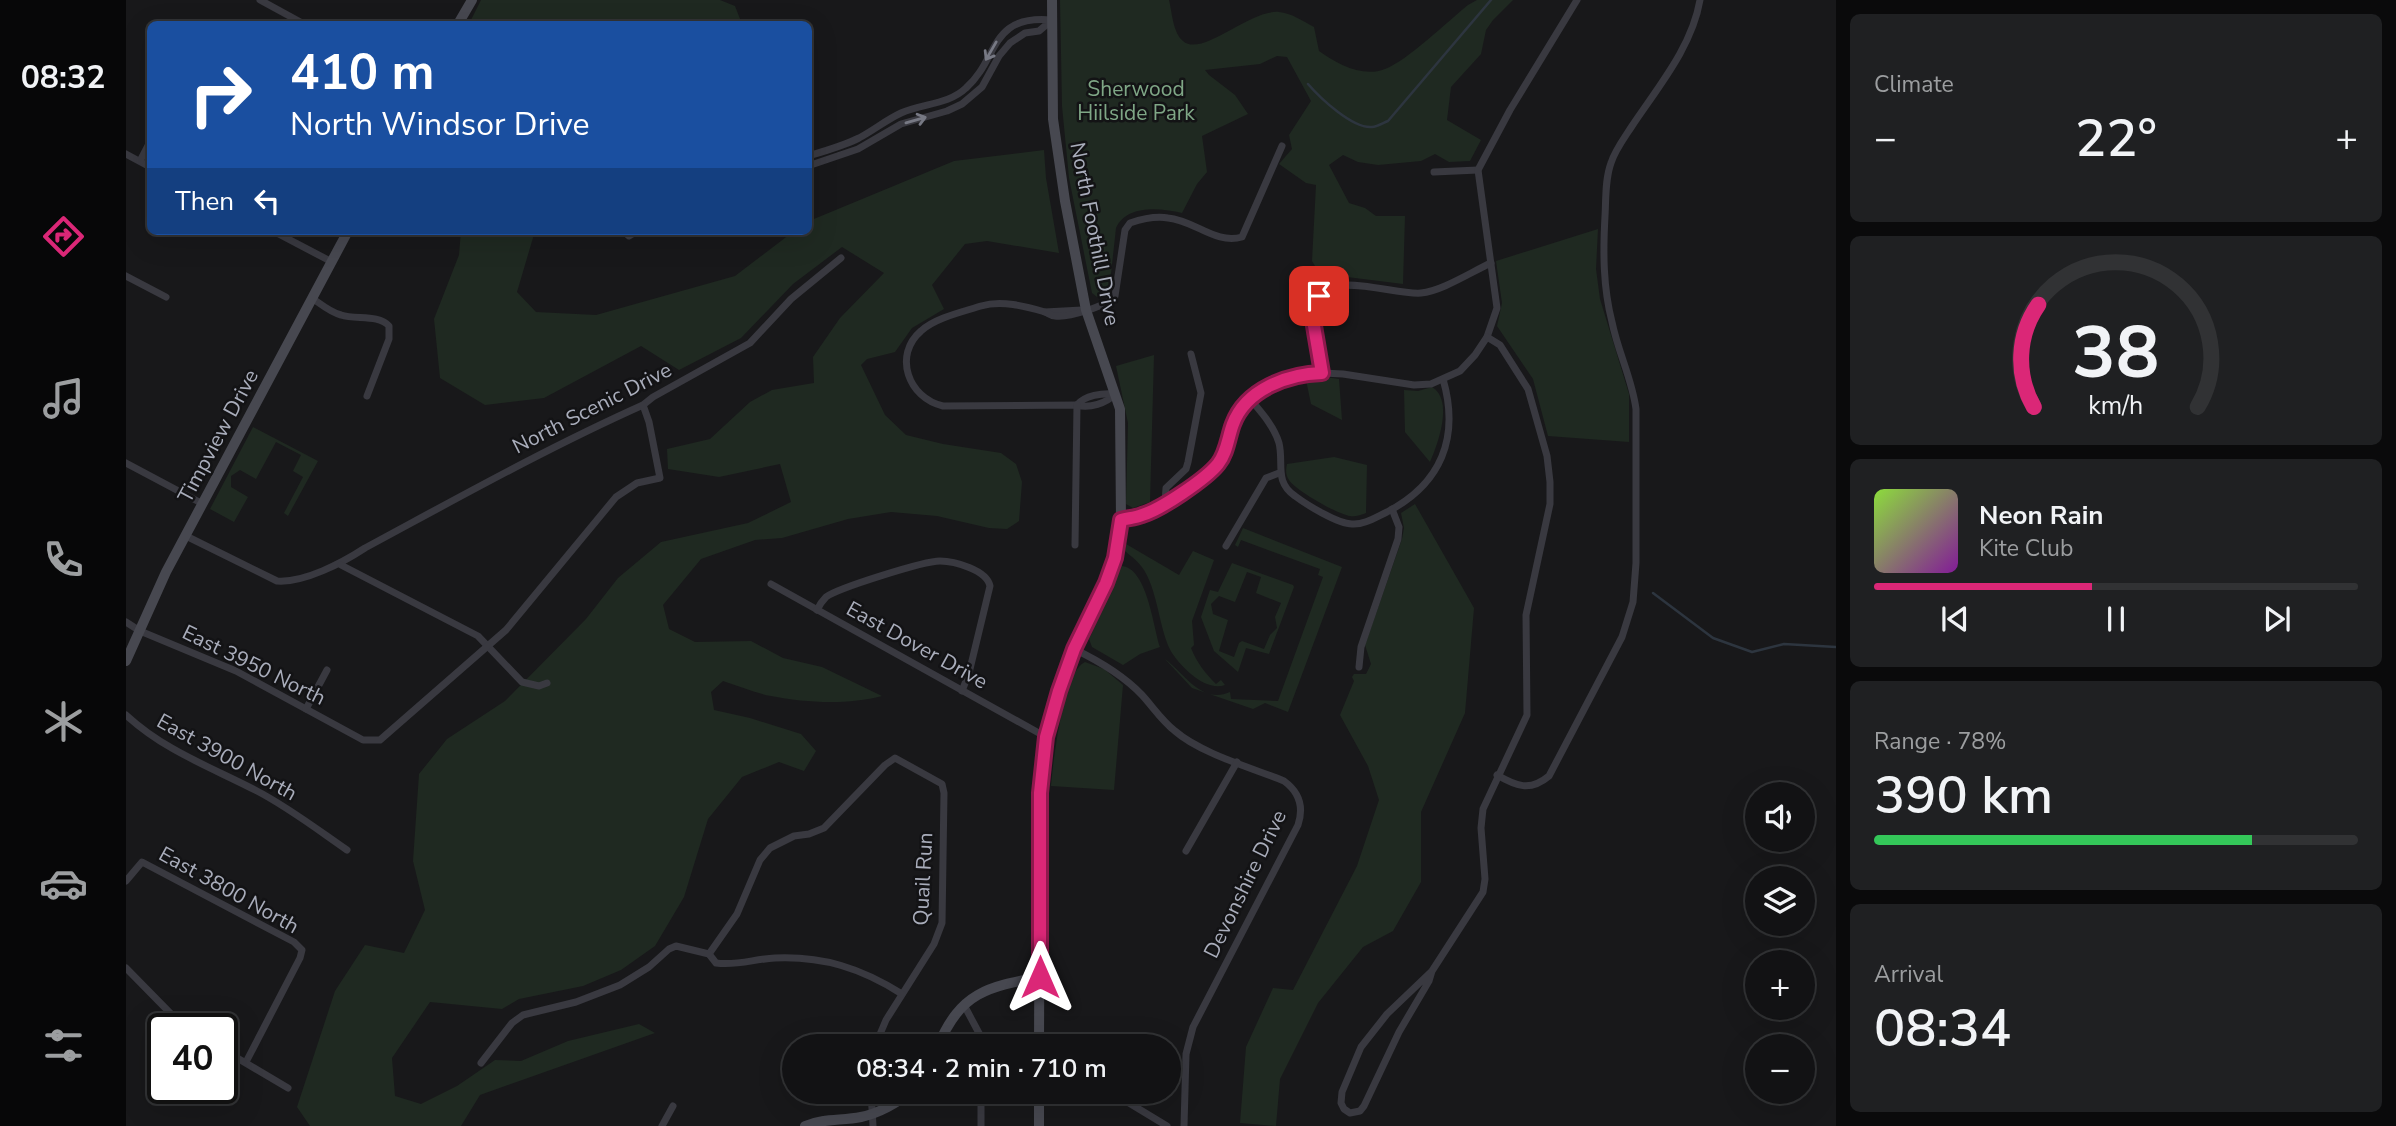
<!DOCTYPE html>
<meta charset="utf-8">
<style>
body{margin:0;font-family:"Nunito Sans",sans-serif;background:#1f2022;color:#f1f3f6;height:100vh;display:flex;flex-direction:column;font-size:26px;white-space:nowrap}
*{box-sizing:border-box;margin:0}
p{font-size:23px;color:#9c9ea0}
.icon{flex:none;width:38px;height:38px;fill:none;stroke:currentColor;stroke-width:2;stroke-linecap:round;stroke-linejoin:round}
.map{position:relative;flex:1;overflow:hidden}
.details{display:flex;flex-direction:column;gap:14px;padding:14px;background:#0a0a0b;width:560px}
.details>*{flex:none}
.banner{position:absolute;left:21px;top:21px;width:665px;height:214px;border-radius:10px;box-shadow:0 7px 28px #0002,0 0 0 2px #313234;background:#1a4fa0;color:#fff;overflow:hidden}
.controls{position:absolute;left:1619px;top:782px;display:grid;gap:14px}
.controls a{display:grid;place-items:center;width:70px;height:70px;border-radius:50%;background:#121214;box-shadow:0 7px 28px #0002,0 0 0 2px #313234;font-size:35px}
.speed{position:absolute;left:21px;top:1013px;display:flex;gap:14px;font-size:35px;font-weight:700;text-align:center}
.speed>*{display:grid;place-content:center;width:91px;height:91px;border-radius:50%;background:#121214;box-shadow:0 7px 28px #0002,0 0 0 2px #313234;line-height:1}
.speed .limit{border:4px solid #111;border-radius:10px;background:#fff;color:#111}
.pin{position:absolute;display:grid;place-items:center;width:60px;height:60px;color:#fff;margin:-30px;border-radius:14px;box-shadow:0 4px 10px #0006}
.me{position:absolute;width:77px;margin:-38px;rotate:0deg;stroke-linejoin:round;filter:drop-shadow(0 0 5px #0008)}
.turn{display:flex;align-items:center;gap:24px;height:147px;padding:0 28px;font-size:32px}
.turn .icon{width:91px;height:91px;stroke-width:2.5}
.turn b{display:block;font-size:49px;line-height:60px}
.then{display:flex;align-items:center;height:66px;padding:0 28px;background:#0003;gap:14px;font-size:26px}
.big{font-size:52px;font-weight:600;line-height:1.1}
.details .card{flex:1;display:flex;flex-direction:column;justify-content:center;gap:10px;min-width:0;padding:0 24px;border-radius:10px;background:#1f2022}
.details .dial{align-items:center;gap:0}
.dial svg{height:182px;overflow:visible;fill:none;stroke:#313234;stroke-width:7;stroke-linecap:round;text-anchor:middle}
.dial text{fill:#f1f3f6;stroke:none}
.song{display:flex;align-items:center;gap:21px}
.cover{width:84px;height:84px;border-radius:10px;background:linear-gradient(135deg,hsl(90 70% 55%),hsl(290 70% 35%))}
.played{height:7px;border-radius:4px;background:linear-gradient(90deg,#db2777 45%,#313234 45%)}
.keys{display:flex;justify-content:space-around;direction:ltr}
.heat{display:flex;justify-content:space-between;align-items:center;font-size:38px;direction:ltr}
.charge{height:10px;border-radius:5px;background:linear-gradient(90deg,#34c759 78%,#313234 0)}
.trip{position:absolute;left:656px;top:1034px;width:399px;height:70px;border-radius:35px;background:#121214;box-shadow:0 7px 28px #0002,0 0 0 2px #313234;font-weight:600;line-height:70px;text-align:center}
main{display:flex;flex:1;min-height:0}
.menu{display:flex;flex-direction:column;width:126px;justify-content:space-around;align-items:center;background:#070708;color:#9c9ea0}
.menu .icon{width:49px;height:49px}
.menu .active{color:#db2777}
.menu b{font-size:32px;color:#f1f3f6}
.map>svg:first-child{display:block}
.green{fill:#1f2921;fill-rule:evenodd}
.lines{fill:none;stroke-linecap:round;stroke-linejoin:round}
.stream{stroke:#2d353f;stroke-width:2.5}
.street{stroke:#393940;stroke-width:7}
.secondary{stroke:#474850;stroke-width:10}
.oneway{stroke:#777984}
.route-casing{stroke:#8e194d;stroke-width:18}
.route{stroke:#db2777;stroke-width:12}
.labels{text-anchor:middle;stroke-width:5;stroke-linejoin:round;paint-order:stroke}
.park-label{font-size:21px;fill:#7fa786;stroke:#131315}
.street-label{font-size:21px;fill:#a9adbb;stroke:#131315}
</style>
<main>
<nav class="menu">
<b>08:32</b>
<svg class="icon active" aria-label="directions" viewBox="0 0 24 24"><path d="M12 3l9 9-9 9-9-9zM9 14v-3h6M13 9l2 2-2 2"/></svg>
<svg class="icon" aria-label="music" viewBox="0 0 24 24"><path d="M9 18V5l10-2v13"/><circle cx="6" cy="18" r="3"/><circle cx="16" cy="16" r="3"/></svg>
<svg class="icon" aria-label="phone" viewBox="0 0 24 24"><path d="M5 4h4l2 5-3 2q2 4 5 5l2-3 5 2v4C11 20 4 13 5 4z"/></svg>
<svg class="icon" aria-label="climate" viewBox="0 0 24 24"><path d="M12 3v18M4 7l16 10M4 17L20 7"/></svg>
<svg class="icon" aria-label="car" viewBox="0 0 24 24"><path d="M5 17H2v-5l4-1 3-4h7l3 4 3 1v5h-3M9 17h6M6 11h13"/><circle cx="7" cy="17" r="2"/><circle cx="17" cy="17" r="2"/></svg>
<svg class="icon" aria-label="filters" viewBox="0 0 24 24"><path d="M4 7h16M4 17h16"/><circle cx="9" cy="7" r="2"/><circle cx="15" cy="17" r="2"/></svg>
</nav>
<div class="map">
<svg width="1710" height="1126" viewBox="0 0 1710 1126">
<rect width="100%" height="100%" fill="#18181a"/>
<g class="green">
<path d="M355,0H594L609,6L616,24H343Z"/>
<path d="M934,0H1043C1046,12 1047,33 1057,41C1076,58 1124,9 1153,12C1165,13 1177,21 1188,27L1193,51C1211,64 1237,78 1259,69C1281,61 1322,21 1342,5L1351,0H1387L1367,20L1360,30L1355,54L1325,87L1321,120L1355,140L1344,161L1323,162L1309,154L1295,161L1252,165L1232,162L1217,155L1203,165L1223,203L1239,208L1250,216H1279L1277,284L1213,276L1197,279L1186,261L1190,185L1180,183L1153,164L1166,149L1163,135L1185,101L1161,57L1151,56L1134,64L1079,70L1083,75L1109,95L1122,114L1076,136L1081,172L1071,184L1056,213C1035,208 1001,204 990,228L983,292L971,297L966,293L943,178L936,106Z"/>
<path d="M918,150L920,178L933,253L861,241L839,244L806,285L818,309L786,328L769,352L741,359L735,365L759,415L780,435L817,444L875,453L890,464L896,482L893,521L881,529L863,528L811,516L765,512L722,519L656,538L629,540L575,559L537,605L543,629L569,642L625,641L657,658L696,667L756,696C722,705 680,703 645,696C629,693 613,686 597,681L585,692L588,710L624,718L675,734L690,751L678,771L653,762L616,777L582,819L558,897L529,946L495,970L457,986L393,999L376,1009L304,1002L266,1058L269,1096L295,1104L331,1086L369,1060L395,1061L442,1041L513,1024L529,1033L354,1095L335,1126H184L171,1107L209,991L239,945L278,953L299,910L287,861L293,774L321,739L379,701L460,619L492,578L535,542L622,523L665,502L654,464L593,477L542,469L541,449L584,439L624,402L646,390L688,383L687,357L714,318L758,273L716,247L667,284L615,338L553,370L515,346L418,398L359,405L314,378L308,319L333,255L335,231H409L391,292L410,312L470,315L609,276L668,231H682L683,221L828,161Z"/>
<path d="M1472,229L1470,269L1474,299L1503,394V442L1422,436L1407,379L1371,326L1376,303L1370,261Z"/>
<path d="M1028,355L1024,502L1007,508L1000,504L1002,423L990,366Z"/>
<path d="M1199,377L1213,379L1216,420L1185,404L1180,380Z"/>
<path d="M1306,387C1328,400 1312,444 1304,462L1279,432L1278,390L1292,391Z"/>
<path d="M127,427L192,461L162,516L158,513L177,477L167,471L175,455L150,442L130,479L114,470L105,476V487L122,497L108,522L84,509Z"/>
<path d="M1208,457L1241,465L1240,513C1235,515 1229,517 1224,516C1211,514 1169,490 1163,480C1159,474 1160,469 1161,464Z"/>
<path d="M1289,504L1348,608L1339,713L1295,812V882L1267,931L1237,947L1192,1003L1154,1079L1150,1126L1114,1123L1120,1047L1147,988L1167,990L1231,866L1253,800L1242,766L1214,715L1228,681L1226,677L1228,674H1240L1245,664L1239,645L1276,539L1278,528L1275,513Z"/>
<path d="M1117,528L1216,567L1162,712L1139,703L1127,709L1066,688L1039,659C1058,673 1076,705 1104,692L1105,699L1152,701L1197,577L1192,575L1194,569L1115,540L1112,547L1109,545Z"/>
<path d="M1000,544L1053,575L1067,551L1088,560L1066,621L1068,645L1065,648C1071,663 1079,673 1090,684L1095,680L1099,685C1080,692 1056,668 1046,653C1033,631 1033,595 1018,570C1013,562 1006,557 999,551Z"/>
<path d="M1106,563L1167,585L1168,587L1143,654L1120,648L1112,672L1088,651L1075,617L1084,590L1092,592ZM1121,572L1135,577L1130,593L1155,603L1149,617L1151,628L1144,635L1138,649L1116,641L1113,643L1108,657L1093,651L1102,620L1087,614L1085,604L1093,596L1109,602Z"/>
<path d="M995,566C1021,567 1027,626 1034,647L1014,654L997,665L966,647L963,639Z"/>
<path d="M959,662L978,669L997,685L988,790L925,786C927,763 937,671 959,662Z"/>
</g>
<g class="lines">
<g class="stream">
<path d="M1182,84C1194,98 1227,129 1246,127C1251,127 1257,123 1262,121L1365,0"/>
<path d="M1527,593L1587,638L1626,652L1658,644L1710,647"/>
</g>
<g class="street">
<path d="M134,0L178,24"/>
<path d="M0,154L24,167"/>
<path d="M682,156C699,151 717,146 733,138C748,130 760,120 775,113C797,103 822,105 840,88C873,59 863,14 926,20L913,31L899,33L884,43L873,56L856,87L836,104L821,111L775,124L732,149L682,166"/>
<path d="M14,161L24,142"/>
<path d="M1308,172L1352,170"/>
<path d="M147,231L206,262"/>
<path d="M497,231L503,236L511,231"/>
<path d="M0,276L40,297"/>
<path d="M186,298C196,305 204,312 215,315C230,320 252,314 263,326V339L241,396"/>
<path d="M919,312L956,310"/>
<path d="M1196,373C1193,354 1186,332 1186,313C1186,263 1268,296 1295,293C1316,291 1345,272 1365,263"/>
<path d="M989,394C981,403 963,409 951,405L817,406C782,398 767,355 795,331C809,318 836,312 855,306C875,300 899,306 919,312C922,313 925,316 929,316C942,318 981,306 989,296L999,230L1004,223C1016,219 1030,216 1042,218C1068,220 1090,245 1116,237L1156,146"/>
<path d="M1124,399C1135,412 1148,426 1153,443C1158,463 1148,482 1169,496C1181,505 1212,524 1226,524C1238,525 1250,517 1261,512C1315,484 1334,438 1317,379"/>
<path d="M951,405C959,395 976,393 989,394"/>
<path d="M0,463L77,504"/>
<path d="M1039,503L1040,488L1060,469L1062,462L1075,393L1065,354"/>
<path d="M995,520L1017,515L1039,503L1091,465L1101,445L1107,422L1114,411L1124,399L1140,387L1182,373H1196L1217,374L1288,385L1305,384L1334,371L1349,355L1361,337L1371,308L1352,170L1384,110L1451,0"/>
<path d="M60,536L151,581C178,583 216,563 239,548C330,499 421,448 517,405L527,397L624,343L665,299L715,258"/>
<path d="M949,545L951,405"/>
<path d="M1100,546L1140,478L1153,473"/>
<path d="M215,565L352,636L396,682L413,686L421,683"/>
<path d="M645,584L920,737"/>
<path d="M691,610C693,606 697,600 700,597C712,588 798,561 814,561C828,561 861,570 864,586L843,673L836,691"/>
<path d="M0,622L14,631L110,671L237,740H254L380,630L490,497L511,483L534,478L523,422L517,405"/>
<path d="M948,649C973,661 997,675 1016,695C1027,707 1036,721 1049,731C1074,753 1126,768 1158,781C1173,792 1178,807 1172,825L1067,1027L1060,1054L1058,1126"/>
<path d="M1233,667L1235,647L1272,539L1273,527L1266,509"/>
<path d="M180,709L201,670"/>
<path d="M0,715C39,751 85,767 131,791C162,807 192,830 221,850"/>
<path d="M1371,775C1390,786 1404,792 1423,776L1496,637L1507,602L1510,563V409C1506,379 1492,352 1486,322C1477,287 1477,252 1479,216C1480,199 1479,179 1485,163C1489,150 1499,137 1506,126C1532,87 1566,47 1574,0"/>
<path d="M1060,851L1111,762"/>
<path d="M0,881L16,862L168,942L176,950L174,958L120,1062"/>
<path d="M583,954L611,914L634,860L644,848L668,836L683,834L698,828L759,765L769,758L816,784L818,793L816,923L808,944L760,1020L749,1046"/>
<path d="M583,954L590,963C611,966 628,959 649,958C697,956 735,968 776,994"/>
<path d="M0,968L53,1022L63,1029"/>
<path d="M1306,971L1303,981L1273,1032L1238,1106L1234,1111L1224,1113L1218,1109L1215,1103L1216,1092L1235,1047L1261,1014L1306,971L1357,892L1359,879L1355,828L1357,809L1401,715L1400,615L1424,504V482L1421,456L1402,389L1374,345L1361,337"/>
<path d="M838,1005L854,1035V1046"/>
<path d="M96,1049L162,1088"/>
<path d="M355,1063L386,1023L397,1015L450,1002L494,985L523,967L543,949L550,946L583,954"/>
<path d="M745,1092L747,1126"/>
<path d="M855,1092V1126"/>
<path d="M977,1092L1003,1103L1041,1126"/>
<path d="M536,1126L547,1106"/>
</g>
<g class="secondary">
<path d="M332,24L346,0"/>
<path d="M0,661L40,572L222,231"/>
<path d="M812,1046C835,992 861,987 914,977"/>
<path d="M913,1046L914,793L920,737L933,691L948,649L980,583L989,558L995,520L994,409L960,310L939,201L927,119L926,0"/>
<path d="M679,1126C698,1118 716,1121 735,1117C754,1113 770,1103 786,1092"/>
<path d="M913,1126V1092"/>
</g>
</g>
<defs><path id="oneway-shaft" d="M-6 0H5M1.5-3L5.5 0L1.5 3" fill="none" stroke-width="1.6" stroke-linecap="round" stroke-linejoin="round" transform="scale(1.75)"/></defs>
<g class="oneway">
<use href="#oneway-shaft" transform="translate(865 51) rotate(120)"/>
<use href="#oneway-shaft" transform="translate(790 120) rotate(-16)"/>
</g>
<g class="lines">
<g class="route-casing">
<path id="route" d="M914,977V793L920,737L933,691L948,649L980,583L989,558L995,520C1002,518 1009,518 1016,515C1034,510 1080,479 1092,464C1101,453 1102,437 1107,424C1120,389 1162,374 1196,373L1186,314L1193,296"/>
</g>
<use href="#route" class="route"/>
</g>
<g class="labels">
<g class="park-label">
<text x="1010" y="96">Sherwood<tspan x="1010" dy="24">Hiilside Park</tspan></text>
</g>
<g class="street-label">
<text transform="translate(969 234) rotate(79)" y="7">North Foothill Drive</text>
<text transform="translate(466 408) rotate(-27)" y="7">North Scenic Drive</text>
<text transform="translate(92 436) rotate(-62)" y="7">Timpview Drive</text>
<text transform="translate(791 645) rotate(29)" y="7">East Dover Drive</text>
<text transform="translate(128 665) rotate(26)" y="7">East 3950 North</text>
<text transform="translate(101 757) rotate(29)" y="7">East 3900 North</text>
<text transform="translate(797 879) rotate(-87)" y="7">Quail Run</text>
<text transform="translate(1119 884) rotate(-64)" y="7">Devonshire Drive</text>
<text transform="translate(103 890) rotate(29)" y="7">East 3800 North</text>
</g>
</g>
</svg>
<div class="controls">
<a><svg class="icon" aria-label="sound" viewBox="0 0 24 24"><path d="M4 9h4l5-4v14l-5-4H4zM17 9q2 3 0 6"/></svg></a>
<a><svg class="icon" aria-label="layers" viewBox="0 0 24 24"><path d="M12 4l9 5-9 5-9-5zM3 14l9 5 9-5"/></svg></a>
<a>+</a>
<a>−</a>
</div>
<div class="speed"><div class="limit">40</div></div>
<div class="pin" style="left:1193px;top:296px;background:#d93025"><svg class="icon" aria-label="arrive" viewBox="0 0 24 24"><path d="M6 21V4h12l-3 4 3 4H6"/></svg></div>
<svg class="me" style="left:914px;top:977px" viewBox="-20 -20 40 40"><path d="M0-17L14 15 0 8-14 15z" fill="#db2777" stroke="#fff" stroke-width="4"/></svg>
<div class="trip">08:34 · 2 min · 710 m</div>
<div class="banner">
<div class="turn"><svg class="icon" aria-label="right" viewBox="0 0 24 24"><path d="M7 20v-9h11M14 6l5 5-5 5"/></svg><div><b>410 m</b>North Windsor Drive</div></div>
<div class="then">Then<svg class="icon" aria-label="left" viewBox="0 0 24 24"><path d="M17 20v-9H6M10 6l-5 5 5 5"/></svg></div>
</div>
</div>
<section class="details">
<div class="card"><p>Climate</p>
<div class="heat"><a>−</a><b class="big">22°</b><a>+</a></div>
</div>
<div class="card dial"><svg viewBox="0 0 100 80">
<path d="M14 69A42 42 0 1 1 86 69"/>
<path d="M14 69A42 42 0 0 1 16 24" stroke="#db2777"/>
<text x="50" y="56" font-size="32" font-weight="700">38</text>
<text x="50" y="72" font-size="11">km/h</text>
</svg></div>
<div class="card">
<div class="song"><i class="cover"></i><div><b>Neon Rain</b><p>Kite Club</p></div></div>
<div class="played"></div>
<div class="keys"><svg class="icon" aria-label="previous" viewBox="0 0 24 24"><path d="M18 5L8 12l10 7zM5 5v14"/></svg><svg class="icon" aria-label="pause" viewBox="0 0 24 24"><path d="M8 5v14M16 5v14"/></svg><svg class="icon" aria-label="next" viewBox="0 0 24 24"><path d="M6 5l10 7-10 7zM19 5v14"/></svg></div>
</div>
<div class="card"><p>Range · 78%</p><b class="big">390 km</b><div class="charge"></div></div>
<div class="card"><p>Arrival</p><b class="big">08:34</b></div>
</section>
</main>
